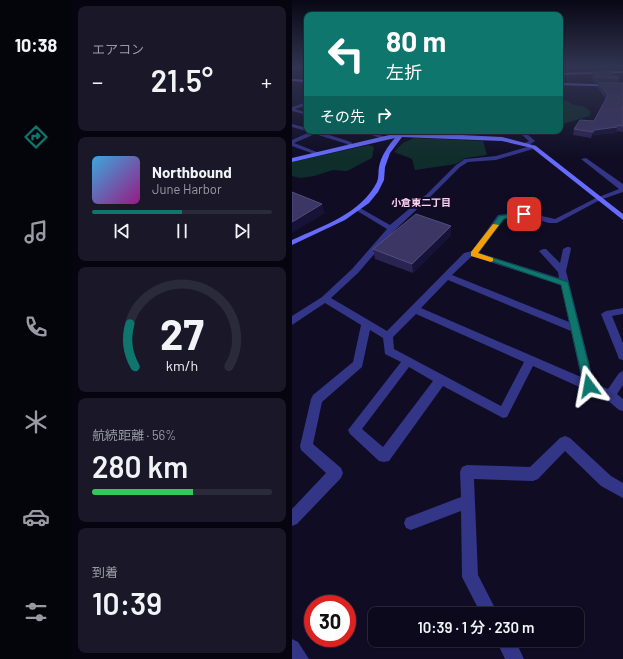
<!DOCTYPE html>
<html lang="ja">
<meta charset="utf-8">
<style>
body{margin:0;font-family:Barlow,"Noto Sans JP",sans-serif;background:#191728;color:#f1f3f6;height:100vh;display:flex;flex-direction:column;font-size:15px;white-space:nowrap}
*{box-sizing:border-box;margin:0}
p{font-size:13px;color:#9a9aa3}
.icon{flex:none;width:22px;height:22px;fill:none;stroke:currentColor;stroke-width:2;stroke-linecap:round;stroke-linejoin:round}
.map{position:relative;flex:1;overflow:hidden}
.drawer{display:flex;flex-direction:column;gap:6px;padding:6px;background:#06050f;width:220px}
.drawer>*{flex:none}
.top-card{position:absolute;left:12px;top:12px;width:259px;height:122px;border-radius:8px;box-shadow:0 1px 3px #0004,0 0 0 1px #2b2a3a;background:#0f766e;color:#fff;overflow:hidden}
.speed{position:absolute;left:12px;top:595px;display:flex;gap:8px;font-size:20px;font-weight:700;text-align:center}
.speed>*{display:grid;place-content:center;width:52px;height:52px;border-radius:50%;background:#0b091b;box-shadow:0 1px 3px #0004,0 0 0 1px #2b2a3a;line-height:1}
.speed .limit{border:6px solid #d22;background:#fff;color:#111}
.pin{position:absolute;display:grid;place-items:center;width:34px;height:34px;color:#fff;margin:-17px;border-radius:8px;box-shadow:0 2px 6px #0006}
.me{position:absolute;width:44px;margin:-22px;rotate:347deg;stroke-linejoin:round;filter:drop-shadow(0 0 3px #0008)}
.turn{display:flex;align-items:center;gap:14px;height:84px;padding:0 16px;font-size:18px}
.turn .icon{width:52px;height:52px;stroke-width:2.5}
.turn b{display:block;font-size:28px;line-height:34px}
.then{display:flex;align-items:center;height:38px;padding:0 16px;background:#0003;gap:8px;font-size:15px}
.big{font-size:30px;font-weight:600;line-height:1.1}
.drawer .card{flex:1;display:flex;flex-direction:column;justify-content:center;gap:6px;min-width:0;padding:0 14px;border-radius:8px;background:#191728}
.drawer .dial{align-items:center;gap:0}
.dial svg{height:104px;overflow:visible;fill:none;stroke:#2b2a3a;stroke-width:7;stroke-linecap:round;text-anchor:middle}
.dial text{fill:#f1f3f6;stroke:none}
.song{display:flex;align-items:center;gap:12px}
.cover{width:48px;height:48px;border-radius:6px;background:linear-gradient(135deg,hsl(200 70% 55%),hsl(310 70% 35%))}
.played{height:4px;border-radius:2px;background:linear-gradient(90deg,#0f766e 50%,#2b2a3a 50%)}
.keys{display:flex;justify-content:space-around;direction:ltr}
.heat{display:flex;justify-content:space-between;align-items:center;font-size:22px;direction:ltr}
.charge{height:6px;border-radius:3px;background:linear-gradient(90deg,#34c759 56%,#2b2a3a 0)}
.trip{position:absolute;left:76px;top:607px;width:216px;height:40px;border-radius:8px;background:#0b091b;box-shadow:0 1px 3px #0004,0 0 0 1px #2b2a3a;font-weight:600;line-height:40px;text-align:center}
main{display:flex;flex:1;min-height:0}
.tabs{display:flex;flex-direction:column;width:72px;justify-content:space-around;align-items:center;background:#04040b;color:#9a9aa3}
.tabs .icon{width:28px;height:28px}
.tabs .on{color:#0f766e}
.tabs b{font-size:18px;color:#f1f3f6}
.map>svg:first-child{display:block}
.green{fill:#0f2e2b}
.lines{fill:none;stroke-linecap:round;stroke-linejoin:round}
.street{fill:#333587;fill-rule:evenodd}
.secondary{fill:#666bff;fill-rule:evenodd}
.primary{fill:#b656ff;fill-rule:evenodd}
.wall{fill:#2a2453}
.shaded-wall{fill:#171338}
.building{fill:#3c3665;stroke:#534e7e}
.route{fill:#0f766e;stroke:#0a4d48}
.slow{fill:#f59e0b}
.labels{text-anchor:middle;stroke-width:4;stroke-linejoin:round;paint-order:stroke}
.far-neighbourhood-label{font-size:10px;font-weight:bold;fill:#ffd1f1;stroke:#0f0c24}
</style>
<main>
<nav class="tabs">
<b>10:38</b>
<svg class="icon on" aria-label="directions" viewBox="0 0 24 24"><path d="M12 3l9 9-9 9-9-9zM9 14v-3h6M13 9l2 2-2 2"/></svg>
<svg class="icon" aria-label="music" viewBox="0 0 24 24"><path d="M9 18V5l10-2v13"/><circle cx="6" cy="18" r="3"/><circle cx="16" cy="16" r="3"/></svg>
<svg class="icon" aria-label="phone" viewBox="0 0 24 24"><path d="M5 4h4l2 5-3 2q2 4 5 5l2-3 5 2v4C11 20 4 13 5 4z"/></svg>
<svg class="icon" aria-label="climate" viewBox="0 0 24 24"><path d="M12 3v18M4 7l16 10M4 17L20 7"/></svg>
<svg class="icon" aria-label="car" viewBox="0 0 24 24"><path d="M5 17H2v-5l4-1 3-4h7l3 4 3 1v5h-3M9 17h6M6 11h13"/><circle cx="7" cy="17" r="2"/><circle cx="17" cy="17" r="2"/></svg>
<svg class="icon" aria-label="filters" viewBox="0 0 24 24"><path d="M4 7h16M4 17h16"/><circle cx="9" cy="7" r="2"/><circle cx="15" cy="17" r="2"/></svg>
</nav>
<section class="drawer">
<div class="card"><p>エアコン</p>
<div class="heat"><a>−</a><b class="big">21.5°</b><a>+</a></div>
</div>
<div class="card">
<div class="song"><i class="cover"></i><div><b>Northbound</b><p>June Harbor</p></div></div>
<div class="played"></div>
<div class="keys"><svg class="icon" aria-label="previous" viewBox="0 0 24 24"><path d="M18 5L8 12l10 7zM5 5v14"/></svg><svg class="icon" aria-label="pause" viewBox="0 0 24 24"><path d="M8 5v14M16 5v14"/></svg><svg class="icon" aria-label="next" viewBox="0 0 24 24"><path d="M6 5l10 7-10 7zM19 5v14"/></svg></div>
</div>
<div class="card dial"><svg viewBox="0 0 100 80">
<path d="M14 69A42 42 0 1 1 86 69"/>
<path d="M14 69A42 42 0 0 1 10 36" stroke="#0f766e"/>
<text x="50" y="56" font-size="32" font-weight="700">27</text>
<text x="50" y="72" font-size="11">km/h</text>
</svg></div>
<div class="card"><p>航続距離 · 56%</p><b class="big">280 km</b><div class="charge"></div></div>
<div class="card"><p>到着</p><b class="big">10:39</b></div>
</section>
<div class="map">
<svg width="331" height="659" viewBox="0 0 331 659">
<rect width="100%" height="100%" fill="#0f0c24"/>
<g class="green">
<path d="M268,97L282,105L291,106L299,112L297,116L268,125Z"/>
<path d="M122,138L191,141L195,155L174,158L164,164L123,170L120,159L102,152L111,143Z"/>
<path d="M77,145L82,147L80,158L55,171L41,170L22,176L8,178L0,176V162Z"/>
</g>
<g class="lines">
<g class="street">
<path d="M15,67V69L0,70V68Z"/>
<path d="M15,102V105L3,109L15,113V115L0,111V107Z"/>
<path d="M0,124L15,128V131H29L28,132L59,142L62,146L57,147L55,144L23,134L2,143L30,154L25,155L0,146V140L18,132L0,127Z"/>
<path d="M68,131H76L96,138L91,139Z"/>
<path d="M216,131L234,133L243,141L237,145H233V143L237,141L230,135Z"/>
<path d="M242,145L244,146V148L204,160L176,162L168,167L139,196L102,231L66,273L39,298L95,331L172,253L180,251L206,215L232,212L263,219L304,198L327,189L289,159L294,158L331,184V192L308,200L265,223H257L232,216L211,219L187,253L267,278L266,272L247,251L251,249H254L268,263L271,249L275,247H278L279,249L274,271L302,383L316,389L327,373L331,371V385L325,394L331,399V411L327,410L314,399L241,366L215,417L211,418L151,386L97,461L92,462L87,461L58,434L56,430L109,362L93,354L91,338L78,330L70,367L30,402L21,444L49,468L51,473L49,478L5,524L0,526V509L34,473L9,450L8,446L19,399L21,395L61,362L69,325L33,303L0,325V316L30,297L60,269L95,229L62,209L64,208H68L98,225L135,194L164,165L173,159L204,156ZM180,256L269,285L277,322L160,275ZM156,280L279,331L289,377L129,308ZM124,314L232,362L209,406L102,349L101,337ZM117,367L141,381L91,447L70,429Z"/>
<path d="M331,308V314L320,316L331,343V360L327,359L326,356L309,314L314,311Z"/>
<path d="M273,436L278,438L319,476L331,483V498L309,486L273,451L246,479L241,481L182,479L186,575L206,614H189L170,577L169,511L119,530L114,528L112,523L114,518L169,497L168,472L170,467L175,465L238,467L268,438Z"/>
<path d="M0,639L6,642L17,659H0Z"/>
<path d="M204,640H223L232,659H213Z"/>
</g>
<g class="secondary">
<path d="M268,83L331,85V87L268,85Z"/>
<path d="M110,132L210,137L244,146L331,214V220L240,148L210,141L110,137L98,153L93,167L92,180L86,192L77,203L53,220L0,245V240C30,226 69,214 85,182C87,177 86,172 87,167C89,156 96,146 103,138L0,162V158Z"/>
</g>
<g class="primary">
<path d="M331,71V73L268,75V73Z"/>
<path d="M0,79L15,80V82L0,81Z"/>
</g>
</g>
<g class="wall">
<path d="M300,72L320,76L327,78L326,83H331V132L325,131L324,133L300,135L299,138L281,135L282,129L302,121L314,99L306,88L307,83H303L299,77Z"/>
<path d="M159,226V235L121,273L83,259L81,249Z"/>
</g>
<g class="shaded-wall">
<path d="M326,125L324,133L300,135L299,138L301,132L302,130Z"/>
<path d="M30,204L33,213L0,233V222Z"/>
<path d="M159,226V235L121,273L120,264Z"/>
</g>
<g class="building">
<path d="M300,72H318L320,76H325L327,78L304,77Z"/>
<path d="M307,83H331V99L330,100H331V107L330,109H331V126L326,125L325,127L302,130L301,132L282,129L288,120L302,121L316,95Z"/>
<path d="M0,192L30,204L0,222Z"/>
<path d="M124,214L159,226L120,264L81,249Z"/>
</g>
<linearGradient id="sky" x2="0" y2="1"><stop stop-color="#080714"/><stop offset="0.42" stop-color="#313450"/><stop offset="1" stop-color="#313450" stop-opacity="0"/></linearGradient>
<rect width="331" height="158" fill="url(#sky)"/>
<path class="route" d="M232,212L234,213V215L212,219L186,253L276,282L302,386L300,389L297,390L293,389L292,386L269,285L178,254L207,216Z"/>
<path class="slow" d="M201,224L207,225L186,253L201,258V261L199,262L179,256V252Z"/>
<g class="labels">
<g class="far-neighbourhood-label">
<text x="129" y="206">小倉東二丁目</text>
</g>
</g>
</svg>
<div class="speed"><div class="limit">30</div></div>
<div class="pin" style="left:232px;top:214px;background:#d93025"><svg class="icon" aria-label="arrive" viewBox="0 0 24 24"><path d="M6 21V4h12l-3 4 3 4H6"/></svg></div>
<svg class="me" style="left:297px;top:386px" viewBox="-20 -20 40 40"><path d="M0-17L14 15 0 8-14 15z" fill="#0f766e" stroke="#fff" stroke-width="4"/></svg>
<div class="trip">10:39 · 1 分 · 230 m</div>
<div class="top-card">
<div class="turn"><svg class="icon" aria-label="left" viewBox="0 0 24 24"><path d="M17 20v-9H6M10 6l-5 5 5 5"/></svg><div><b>80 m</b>左折</div></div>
<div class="then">その先<svg class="icon" aria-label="right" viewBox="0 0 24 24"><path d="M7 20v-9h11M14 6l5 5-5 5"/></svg></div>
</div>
</div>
</main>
